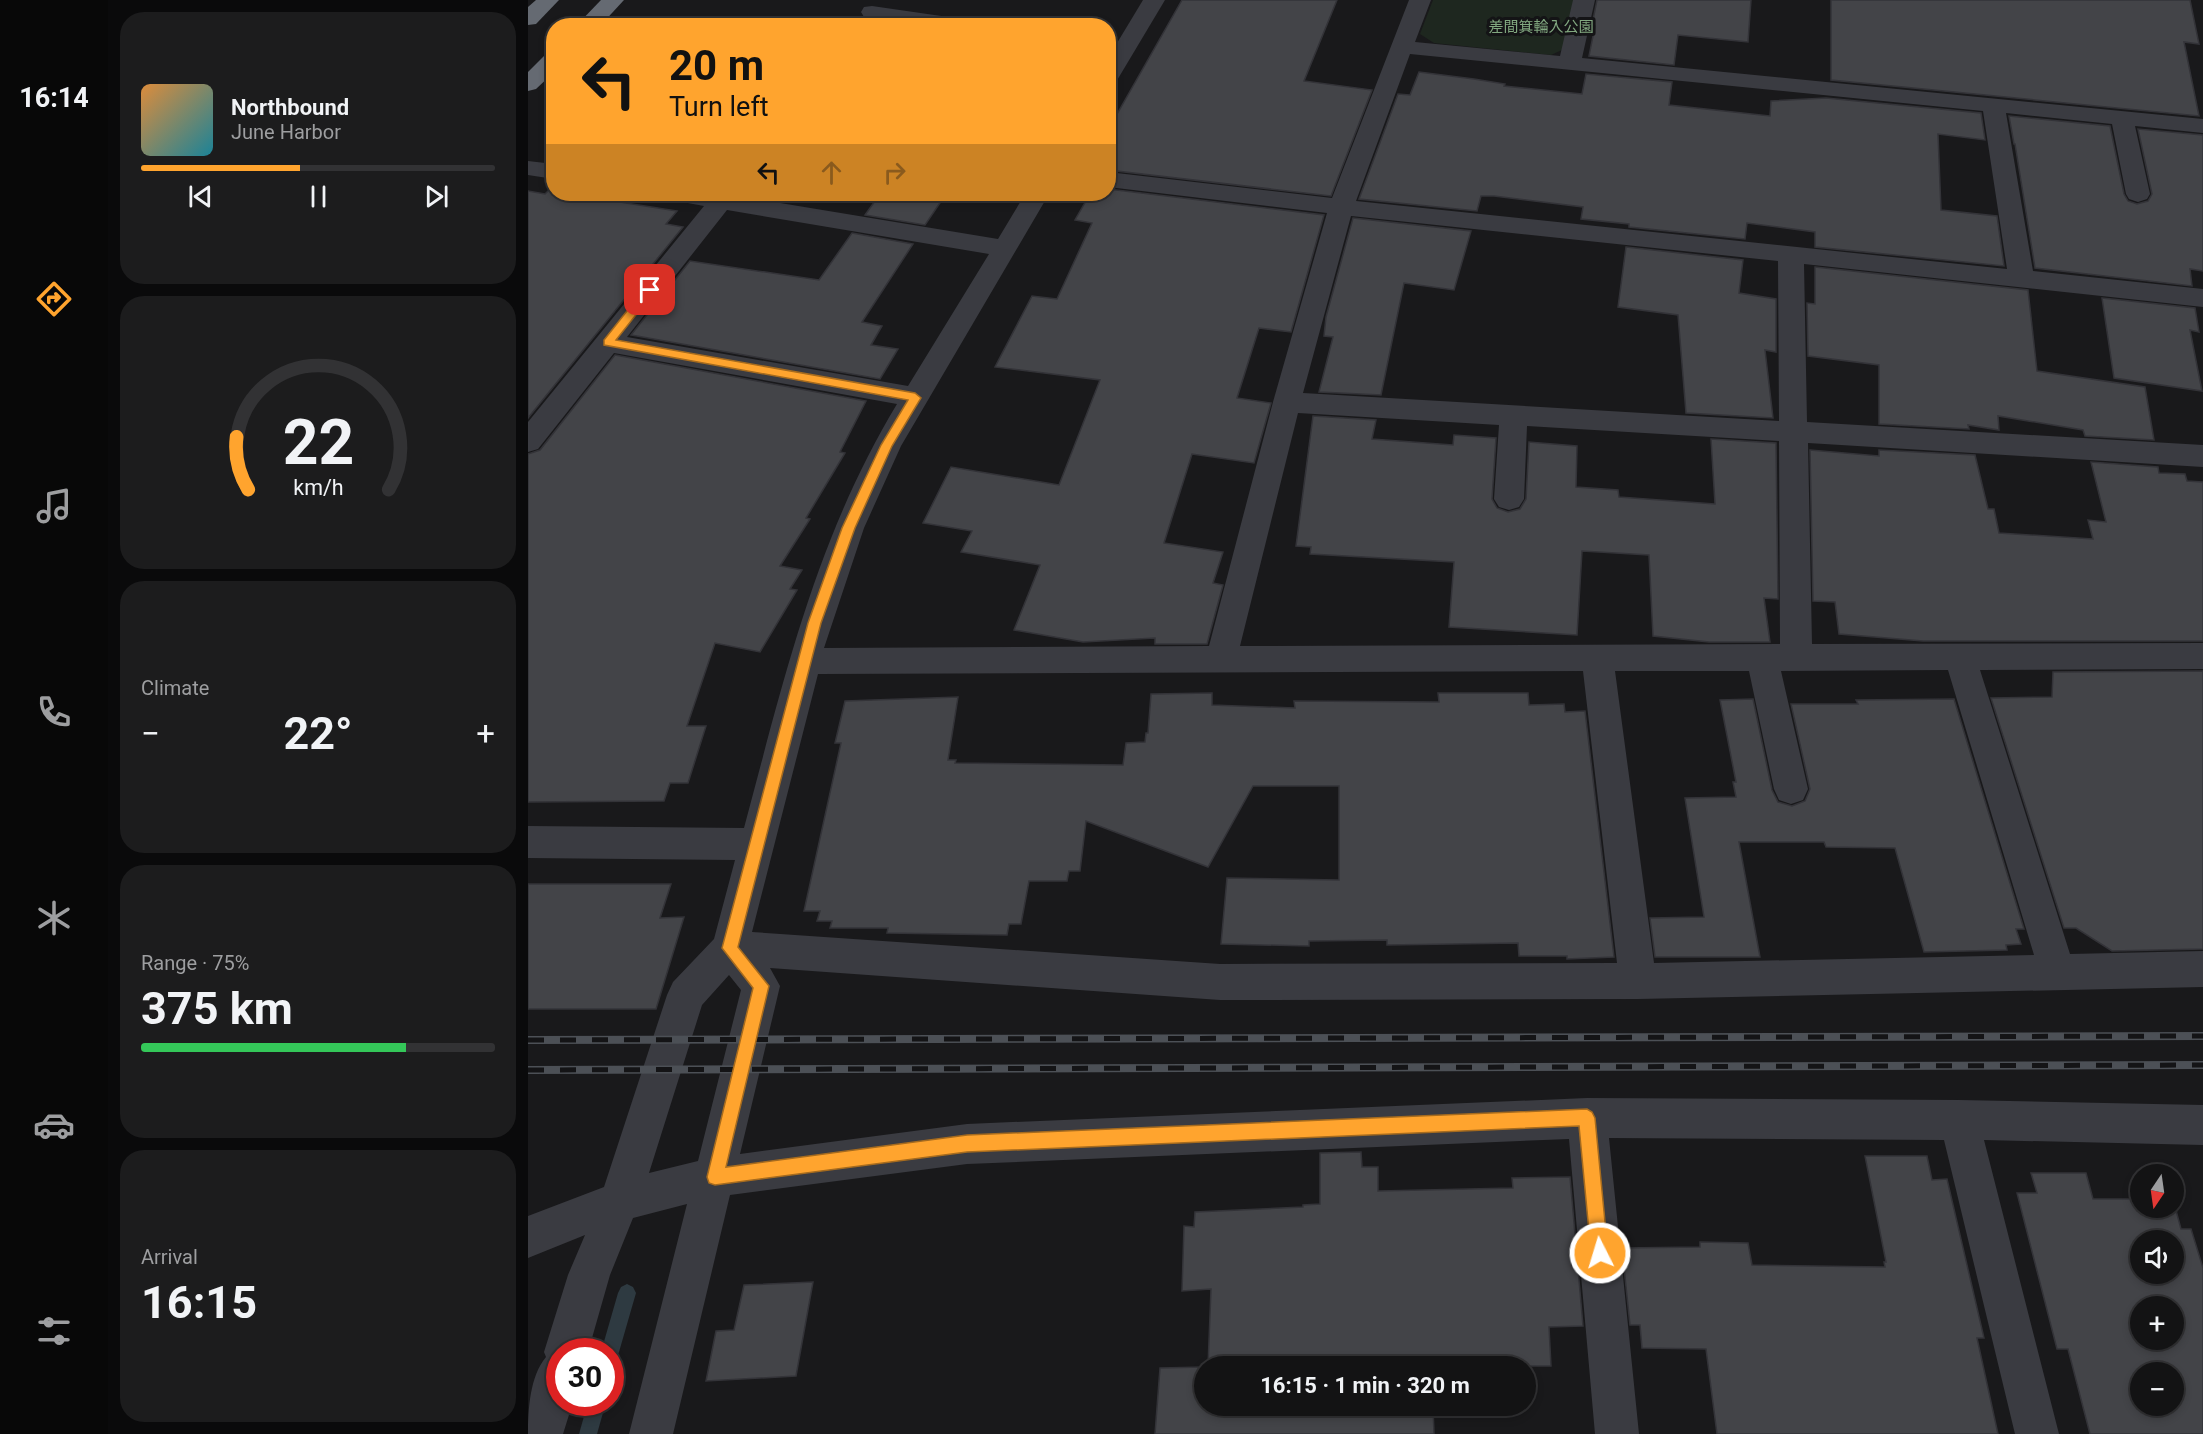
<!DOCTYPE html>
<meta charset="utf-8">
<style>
body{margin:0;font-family:Roboto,"Noto Sans JP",sans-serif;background:#1c1c1d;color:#f1f3f6;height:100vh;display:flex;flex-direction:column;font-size:22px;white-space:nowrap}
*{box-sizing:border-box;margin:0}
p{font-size:20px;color:#9d9ea0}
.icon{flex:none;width:33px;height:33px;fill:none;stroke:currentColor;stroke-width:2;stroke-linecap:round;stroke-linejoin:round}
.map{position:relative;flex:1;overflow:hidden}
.side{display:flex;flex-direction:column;gap:12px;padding:12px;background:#0a0a0b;width:420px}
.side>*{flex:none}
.hud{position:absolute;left:18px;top:18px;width:570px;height:183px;border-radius:24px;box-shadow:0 3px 9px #0003,0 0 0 2px #323234;background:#ffa42e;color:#111;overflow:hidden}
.needle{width:39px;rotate:193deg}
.tools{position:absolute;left:1602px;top:1164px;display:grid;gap:12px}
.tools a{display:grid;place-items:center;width:54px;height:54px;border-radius:50%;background:#131314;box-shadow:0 3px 9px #0003,0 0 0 2px #323234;font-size:30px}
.speed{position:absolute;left:18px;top:1338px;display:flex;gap:12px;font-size:30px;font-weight:700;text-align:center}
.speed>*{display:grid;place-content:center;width:78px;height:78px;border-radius:50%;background:#131314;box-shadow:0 3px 9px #0003,0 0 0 2px #323234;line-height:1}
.speed .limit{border:9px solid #d22;background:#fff;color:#111}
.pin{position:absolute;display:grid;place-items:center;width:51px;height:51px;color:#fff;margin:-26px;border-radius:12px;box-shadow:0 3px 9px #0006}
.me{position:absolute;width:66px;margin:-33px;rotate:355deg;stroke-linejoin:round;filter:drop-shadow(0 0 4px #0008)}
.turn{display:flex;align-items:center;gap:21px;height:126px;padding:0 24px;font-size:27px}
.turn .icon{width:78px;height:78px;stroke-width:2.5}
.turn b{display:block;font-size:42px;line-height:51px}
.lanes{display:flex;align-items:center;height:57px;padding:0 24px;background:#0003;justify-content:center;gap:30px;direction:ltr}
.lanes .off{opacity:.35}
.big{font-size:45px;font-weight:700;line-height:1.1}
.side .tile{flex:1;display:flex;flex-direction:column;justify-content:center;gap:9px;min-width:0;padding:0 21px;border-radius:24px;background:#1c1c1d}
.side .dial{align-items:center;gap:0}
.dial svg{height:156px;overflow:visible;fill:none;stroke:#323234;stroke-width:7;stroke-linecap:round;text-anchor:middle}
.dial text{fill:#f1f3f6;stroke:none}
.song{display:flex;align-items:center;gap:18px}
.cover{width:72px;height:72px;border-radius:9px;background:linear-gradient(135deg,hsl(30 70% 55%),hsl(190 70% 35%))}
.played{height:6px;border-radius:3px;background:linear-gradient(90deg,#ffa42e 45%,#323234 45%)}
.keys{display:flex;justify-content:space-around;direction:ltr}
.heat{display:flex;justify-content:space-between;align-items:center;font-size:33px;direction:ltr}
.charge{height:9px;border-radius:4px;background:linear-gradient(90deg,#34c759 75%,#323234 0)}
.trip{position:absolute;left:666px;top:1356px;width:342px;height:60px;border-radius:30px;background:#131314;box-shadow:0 3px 9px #0003,0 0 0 2px #323234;font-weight:700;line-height:60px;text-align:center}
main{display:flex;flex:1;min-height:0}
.menu{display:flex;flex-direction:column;width:108px;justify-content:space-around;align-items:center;background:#080808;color:#9d9ea0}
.menu .icon{width:42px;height:42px}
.menu .on{color:#ffa42e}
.menu b{font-size:27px;color:#f1f3f6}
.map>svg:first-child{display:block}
.green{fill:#1e271f}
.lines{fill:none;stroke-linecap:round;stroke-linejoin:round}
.stream{fill:#2e3a41;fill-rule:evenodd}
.building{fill:#434448;stroke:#333338;stroke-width:1.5;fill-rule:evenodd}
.minor{fill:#3a3b41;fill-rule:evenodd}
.highway{fill:#656a72;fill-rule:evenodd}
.rail-casing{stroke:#4c5056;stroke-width:8}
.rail{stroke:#141416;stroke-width:5;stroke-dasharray:16;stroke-linecap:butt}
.route{fill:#ffa42e;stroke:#a66b1e;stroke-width:1.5}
.labels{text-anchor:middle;stroke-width:6;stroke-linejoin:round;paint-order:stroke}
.far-park-label{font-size:15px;fill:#82a880;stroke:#141416}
</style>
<main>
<nav class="menu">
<b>16:14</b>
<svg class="icon on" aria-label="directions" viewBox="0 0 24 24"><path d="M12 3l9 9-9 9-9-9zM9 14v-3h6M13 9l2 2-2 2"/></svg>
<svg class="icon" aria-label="music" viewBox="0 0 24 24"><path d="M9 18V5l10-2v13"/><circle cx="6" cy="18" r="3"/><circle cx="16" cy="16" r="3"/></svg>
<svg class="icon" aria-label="phone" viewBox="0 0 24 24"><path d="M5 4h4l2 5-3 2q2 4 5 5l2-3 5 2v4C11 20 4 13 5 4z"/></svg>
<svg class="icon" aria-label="climate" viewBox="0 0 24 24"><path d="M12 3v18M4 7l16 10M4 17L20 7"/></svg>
<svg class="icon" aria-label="car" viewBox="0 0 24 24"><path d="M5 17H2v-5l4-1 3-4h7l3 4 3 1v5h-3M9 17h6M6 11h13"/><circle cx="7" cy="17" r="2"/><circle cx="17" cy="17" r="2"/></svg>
<svg class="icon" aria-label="filters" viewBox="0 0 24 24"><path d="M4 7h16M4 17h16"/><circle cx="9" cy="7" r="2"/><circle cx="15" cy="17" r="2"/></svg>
</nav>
<section class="side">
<div class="tile">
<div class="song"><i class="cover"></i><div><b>Northbound</b><p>June Harbor</p></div></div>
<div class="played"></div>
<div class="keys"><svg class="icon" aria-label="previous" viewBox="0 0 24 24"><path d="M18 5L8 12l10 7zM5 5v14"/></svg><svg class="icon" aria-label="pause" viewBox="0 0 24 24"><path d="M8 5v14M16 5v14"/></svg><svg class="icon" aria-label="next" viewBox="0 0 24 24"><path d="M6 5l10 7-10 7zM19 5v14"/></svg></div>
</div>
<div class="tile dial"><svg viewBox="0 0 100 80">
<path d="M14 69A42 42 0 1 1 86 69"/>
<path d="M14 69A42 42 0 0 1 8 42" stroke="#ffa42e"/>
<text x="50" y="56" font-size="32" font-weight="700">22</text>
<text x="50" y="72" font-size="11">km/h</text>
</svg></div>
<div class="tile"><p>Climate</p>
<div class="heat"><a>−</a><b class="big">22°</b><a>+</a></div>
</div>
<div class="tile"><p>Range · 75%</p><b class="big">375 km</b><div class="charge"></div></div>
<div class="tile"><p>Arrival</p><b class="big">16:15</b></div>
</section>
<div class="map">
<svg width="1675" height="1434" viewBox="0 0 1675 1434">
<rect width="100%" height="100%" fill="#19191b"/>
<path class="green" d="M905,0H1049L1036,49L1023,55L906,43L892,34Z"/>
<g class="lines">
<g class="stream">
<path d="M99,1284L105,1287L108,1293L91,1352L88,1358L82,1361V1352H73L90,1293L93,1287Z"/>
<path d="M60,1402H78L69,1434H51Z"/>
</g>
</g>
<g class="building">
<path d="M654,0H809L776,81L844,90L803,196L580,170V130Z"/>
<path d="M1069,0H1223L1220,42L1150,35L1146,65L1061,56L1067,26L1064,25Z"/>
<path d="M1303,0H1662L1671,44L1656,42L1671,116L1303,80Z"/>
<path d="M891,72L946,79L977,84L976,86L1054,94L1058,74L1144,82L1141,105L1242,116L1243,101L1298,98L1453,113L1457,140L1410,134L1413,210L1469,216L1476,266L1287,247V232L1219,223L1217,239L1101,227V224L1053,219L1055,207L966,196H953L949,211L831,199L870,94L882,95Z"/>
<path d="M1481,116L1582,126L1596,194L1600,201L1609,204L1620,201L1624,194L1610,129L1675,135V271L1662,269L1664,286L1507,268L1487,144H1486Z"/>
<path d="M580,189L796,215L763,332L731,328L709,398L743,403L726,463L664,454L636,543L695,552L685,583L695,585L679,644H627V638L555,642L486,630L512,565L433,552L444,531L395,523L423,467L531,485L572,380L467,367L504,296L529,299L564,223L547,220L562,194H580Z"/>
<path d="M21,190L26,191V194H41L149,211L138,224L155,227L0,418V191L17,194Z"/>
<path d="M352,194H418L397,225L337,215Z"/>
<path d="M825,218L943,231L926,290L876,283L853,395L791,392L805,337L796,336L798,317Z"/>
<path d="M324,233L385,244L334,322L354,326L343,345L370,349L352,379L103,335L162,261L291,280Z"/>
<path d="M1098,247L1215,260L1211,293L1248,299V352L1237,350L1245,418L1158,413L1150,315L1090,307Z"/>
<path d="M1287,267L1500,290L1509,371L1617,387L1626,440L1557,436L1555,430L1470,416L1471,430L1440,425L1441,429L1351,424V365L1280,356L1279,303L1287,304Z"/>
<path d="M1574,298L1667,308L1671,332L1662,330L1674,391L1586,378Z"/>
<path d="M87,355L338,401L312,452L317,453L278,518L282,519L252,566L274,570L262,589L269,590L232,652L187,643L159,726H178L160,783H142L136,801L0,802V454L12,450Z"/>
<path d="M785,416L848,420L844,439L925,445L926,435L968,438L964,499L969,508L980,512L992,509L998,499L1001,442L1049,446L1048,487L1090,490L1091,497L1187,504L1183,439L1248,443L1250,599L1236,598L1242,642H1181L1125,636L1121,555L1054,551L1049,635L921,627L926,562L782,554L783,547L768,546Z"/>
<path d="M1282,450L1351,456V450L1447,455L1460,509H1466L1471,533L1565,539L1560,520L1578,522L1563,462L1630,467L1631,473L1657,474L1659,481L1675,482V641H1395L1311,634L1307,602L1285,601Z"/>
<path d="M1675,671V949L1584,951L1548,928H1536L1463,698L1524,697L1525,672Z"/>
<path d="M684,693V705L767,708L766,701L911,702L910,693H1000L1001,705L1036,704L1037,712L1057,711L1086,957L1039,959V956H991L990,943L859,945V940L781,941V946L693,944L699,878L811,880V786H725L680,867L558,821L552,871H541L539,881H501L493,924H481L479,935L359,933L360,928H302L304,921H289L292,911H276L313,743H307L317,701L430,697L420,760H428L427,763L595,765L598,743L617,742L618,733H620L623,694Z"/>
<path d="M1225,699L1244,790L1250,802L1264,806L1277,801L1282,789L1263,704H1330L1328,700L1426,699L1496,929H1488L1493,944L1478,945L1479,950L1396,952L1367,848L1298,847L1296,842H1211L1232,957H1127L1122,918L1176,917L1157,798L1208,797L1205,782H1208L1192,700Z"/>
<path d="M0,884H143L132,918L156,917L128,1009H0Z"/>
<path d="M833,1152L834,1167H850V1191L985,1188L984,1178L1042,1177L1055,1326L1021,1327L1023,1366H680L683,1289L654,1291L656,1226L666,1227L667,1212L775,1207V1205L792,1204V1153Z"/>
<path d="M1337,1156H1399L1404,1180L1419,1179L1456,1338H1449L1470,1434H1189L1178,1349L1114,1348L1112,1325H1102L1094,1248L1172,1247V1242L1220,1243L1224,1265L1357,1267L1356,1262H1358Z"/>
<path d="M1503,1173H1558L1565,1199H1612V1208H1646V1203L1653,1229H1663L1675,1268V1434H1562L1540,1349H1529L1489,1193H1509ZM1612,1240H1646V1274H1612ZM1612,1306H1646V1340H1612ZM1612,1372H1646V1406H1612Z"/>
<path d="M285,1282L268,1376L178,1381L188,1331L206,1330L216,1285Z"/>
<path d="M676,1367V1406H905L906,1434H627L632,1368Z"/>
</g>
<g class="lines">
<g class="minor">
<path d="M615,0H637L591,77L588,82L580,84V58Z"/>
<path d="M881,0H903L887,42L1032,56L1045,0H1067L1054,58L1675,119V133L1607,126L1622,194L1619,199L1610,202L1601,199L1598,194L1584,124L1478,113L1505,271L1675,289V307L1276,264L1279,422L1675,445V467L1280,443L1284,644L1675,643V669L1452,670L1542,954L1675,951V987L1110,999L692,1000L242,968L252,986L212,1154L439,1124L1059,1098L1431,1100L1675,1105V1145L1456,1140L1531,1434H1487L1416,1140L1081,1138L1111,1434H1067L1041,1139L439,1164L202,1195L145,1434H101L159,1204L105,1218L82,1275L60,1352H32V1402H45L35,1434H0C0,1409 2,1376 18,1357L16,1352L40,1275L57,1235L0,1258V1216L76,1187L139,995L145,982L186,939L207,860L0,858V826L216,828C256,679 288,538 369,404L86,353L10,449L0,452V422L176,206L138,199L135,194H211L210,196L470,239L497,194H521L373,446L336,528L296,648L681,646L745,402L799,213L580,187V172L804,198ZM882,54L1455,111L1479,269L828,201ZM199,210L461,254L380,386L99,337ZM823,216L1250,261L1251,421L775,393ZM770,413L971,425L966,499L971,507L981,510L991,507L996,499L999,426L1251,441L1252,644L712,646ZM1420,670L1506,955L1126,963L1087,671H1221L1246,789L1251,800L1263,804L1275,800L1280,789L1253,671ZM1055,671L1089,963L692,964L224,932L290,674ZM201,975L213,990L170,1161L121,1173L174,1005Z"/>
<path d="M344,6L434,19L442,21L445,26H389L336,17L333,12L336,7Z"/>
<path d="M0,161L26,164V179L0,175Z"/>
</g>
<g class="highway">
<path d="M8,0H31L8,24L0,25V7Z"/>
<path d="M73,0H96L72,26H48Z"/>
<path d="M26,52V72L8,89L0,91V72L18,54Z"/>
</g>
<g class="rail-casing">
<g id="rail">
<path d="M0,1040L1675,1036"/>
<path d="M0,1070L1675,1065"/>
</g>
</g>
<use href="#rail" class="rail"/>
</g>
<path class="route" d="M122,286L126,287V292L88,340L387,393L393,398L364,446L327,528L293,623L210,947L241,986L198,1167L439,1135L1059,1109L1064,1112L1067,1118L1080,1253L1078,1259L1072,1262L1065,1259L1063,1253L1051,1126L439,1152L187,1185L181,1183L179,1177L225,988L194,948L280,623L314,528L353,445L380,400L76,345V340L118,287Z"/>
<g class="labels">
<g class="far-park-label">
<text x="1013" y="32">差間箕輪入公園</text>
</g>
</g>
</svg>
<div class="tools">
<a><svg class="needle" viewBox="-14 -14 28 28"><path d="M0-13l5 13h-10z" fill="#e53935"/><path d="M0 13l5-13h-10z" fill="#9d9ea0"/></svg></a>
<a><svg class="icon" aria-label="sound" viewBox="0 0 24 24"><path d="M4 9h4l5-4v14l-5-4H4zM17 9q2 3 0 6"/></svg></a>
<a>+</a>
<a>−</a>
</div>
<div class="speed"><div class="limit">30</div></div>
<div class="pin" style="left:122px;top:290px;background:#d93025"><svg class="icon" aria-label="arrive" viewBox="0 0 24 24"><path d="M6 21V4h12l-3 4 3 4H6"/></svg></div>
<svg class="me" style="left:1072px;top:1253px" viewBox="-20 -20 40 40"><circle r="17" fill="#ffa42e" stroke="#fff" stroke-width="3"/><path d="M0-11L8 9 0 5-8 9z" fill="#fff"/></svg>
<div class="trip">16:15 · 1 min · 320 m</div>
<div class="hud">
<div class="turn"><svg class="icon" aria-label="left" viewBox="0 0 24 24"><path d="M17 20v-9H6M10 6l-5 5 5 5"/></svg><div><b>20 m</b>Turn left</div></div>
<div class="lanes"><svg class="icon" aria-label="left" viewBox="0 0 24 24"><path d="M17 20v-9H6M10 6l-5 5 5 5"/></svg><svg class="icon off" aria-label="ahead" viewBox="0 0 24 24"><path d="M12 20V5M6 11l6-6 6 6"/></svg><svg class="icon off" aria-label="right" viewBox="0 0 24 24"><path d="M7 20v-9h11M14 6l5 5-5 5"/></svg></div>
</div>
</div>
</main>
